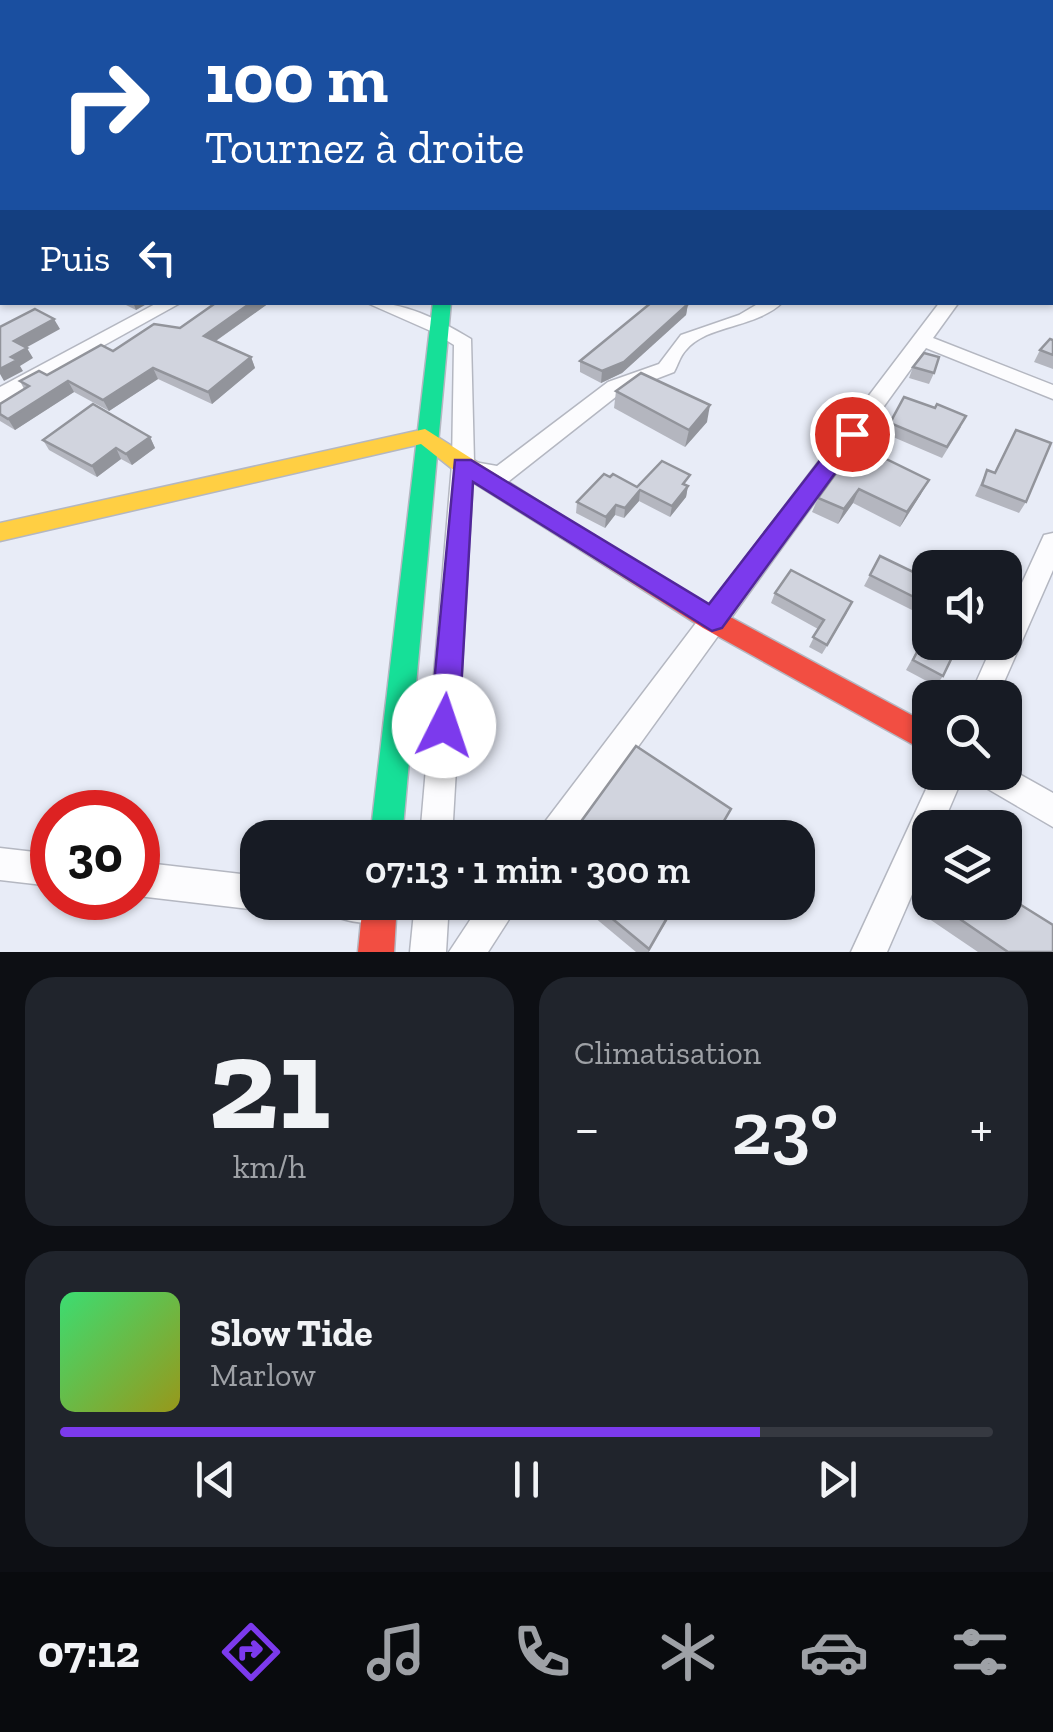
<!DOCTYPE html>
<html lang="fr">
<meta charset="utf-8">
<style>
body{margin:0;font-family:"Zilla Slab",serif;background:#20242c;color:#f1f3f6;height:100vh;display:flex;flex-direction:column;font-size:38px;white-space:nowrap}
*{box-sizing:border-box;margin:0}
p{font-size:32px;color:#9ea1a6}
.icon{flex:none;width:55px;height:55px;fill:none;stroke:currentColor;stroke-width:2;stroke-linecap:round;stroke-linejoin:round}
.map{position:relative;height:952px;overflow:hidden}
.details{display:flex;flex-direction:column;gap:25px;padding:25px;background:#0d0f14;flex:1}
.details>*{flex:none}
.top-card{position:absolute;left:0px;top:0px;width:1055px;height:305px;box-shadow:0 2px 8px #0004;background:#1a4fa0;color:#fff;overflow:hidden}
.fabs{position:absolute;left:912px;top:550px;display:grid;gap:20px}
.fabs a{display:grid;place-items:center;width:110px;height:110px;border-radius:20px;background:#171b24;box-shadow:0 2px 8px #0004;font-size:50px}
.speed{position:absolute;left:30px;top:790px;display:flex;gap:20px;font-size:50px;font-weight:700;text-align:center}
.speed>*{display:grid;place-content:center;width:130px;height:130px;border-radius:50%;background:#171b24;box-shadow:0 2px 8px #0004;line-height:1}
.speed .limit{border:15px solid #d22;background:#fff;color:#111}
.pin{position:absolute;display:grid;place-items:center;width:85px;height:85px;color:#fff;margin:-42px;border:5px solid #fff;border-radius:50%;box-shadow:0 2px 10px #0007}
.me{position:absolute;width:110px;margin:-55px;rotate:4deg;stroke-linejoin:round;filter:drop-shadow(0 0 8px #0008)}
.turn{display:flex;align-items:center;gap:35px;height:210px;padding:0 40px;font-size:45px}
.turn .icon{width:130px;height:130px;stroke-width:2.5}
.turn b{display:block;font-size:70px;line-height:85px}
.then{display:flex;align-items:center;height:95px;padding:0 40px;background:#0003;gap:20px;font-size:38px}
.big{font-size:75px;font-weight:600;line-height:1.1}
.details .tile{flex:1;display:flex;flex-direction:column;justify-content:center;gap:15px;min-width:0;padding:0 35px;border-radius:30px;background:#20242c}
.details .dial{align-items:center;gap:0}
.dial b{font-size:130px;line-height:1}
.song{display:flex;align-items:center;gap:30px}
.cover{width:120px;height:120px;border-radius:15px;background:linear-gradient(135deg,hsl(140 70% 55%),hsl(60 70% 35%))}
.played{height:10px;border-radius:5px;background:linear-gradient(90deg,#7c3aed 75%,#363941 75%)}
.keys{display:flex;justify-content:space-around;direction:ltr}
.heat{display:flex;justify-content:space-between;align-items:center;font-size:55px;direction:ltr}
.details .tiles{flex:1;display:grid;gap:25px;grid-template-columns:1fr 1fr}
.tile:last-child{grid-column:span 2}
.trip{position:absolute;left:240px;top:820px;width:575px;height:100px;border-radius:30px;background:#171b24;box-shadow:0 2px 8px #0004;font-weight:600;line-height:100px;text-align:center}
.menu{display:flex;height:160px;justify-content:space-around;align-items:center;background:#090b0e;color:#9ea1a6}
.menu .icon{width:70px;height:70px}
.menu .current{color:#7c3aed}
.menu b{font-size:45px;color:#f1f3f6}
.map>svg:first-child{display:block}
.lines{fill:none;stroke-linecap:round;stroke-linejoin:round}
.street-casing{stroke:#b4b7c1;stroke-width:3}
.fast-casing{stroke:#b4b7c1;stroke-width:3}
.slow-casing{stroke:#b4b7c1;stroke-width:3}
.jam-casing{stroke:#b4b7c1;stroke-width:3}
.street{fill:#fcfcfe;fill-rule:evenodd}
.fast{fill:#16e098;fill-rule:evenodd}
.slow{fill:#ffcf43;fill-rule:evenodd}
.jam{fill:#f24e42;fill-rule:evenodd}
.wall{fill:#b4b6bf}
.shaded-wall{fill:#92949b}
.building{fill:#d1d4de;stroke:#92949b;stroke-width:2.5}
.route{fill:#7c3aed;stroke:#51269a;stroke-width:2.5}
</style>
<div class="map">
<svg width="1053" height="952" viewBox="0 0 1053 952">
<rect width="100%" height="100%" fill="#e8ecf7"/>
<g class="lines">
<g class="street-casing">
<g id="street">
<path d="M283,0H303L304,2H286Z"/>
<path d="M658,0H671L672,2H660Z"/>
<rect x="0" y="11" width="2" height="6"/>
<path d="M0,65L2,66V72L0,73Z"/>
<rect x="1052" y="156" width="1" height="8"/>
<rect x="0" y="230" width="2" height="10"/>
<path d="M159,302H182L0,403V387Z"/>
<path d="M365,302C404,302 438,319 471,339L474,462L497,466L608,382L659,364L681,335L739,315L761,302H783C755,329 708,324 686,350C680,356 678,365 674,372L622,392L509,481L501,483L473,476L452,838H420L452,465L454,345L433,332Z"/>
<path d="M940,302H959L933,338L1053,385V399L926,348L572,838H536L541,827Z"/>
<path d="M1053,533V570L997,698H969L994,642H1005V620L1044,535Z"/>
<path d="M1005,766L1053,793V827L976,782L972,772H1005Z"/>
<path d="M934,772H965L941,828H930V853L887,952H851Z"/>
<path d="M0,848L52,854V886L0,880Z"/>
<path d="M138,862L258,876V902H271L258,910L138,896Z"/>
<path d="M324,902H394L396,907L391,919C372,927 348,922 329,914Z"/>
<path d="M415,902H449L446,952H410Z"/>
<path d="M482,902H520L488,952H449Z"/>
</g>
</g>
<g class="fast-casing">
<g id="fast">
<rect x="482" y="0" width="10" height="2"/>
<path d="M433,302H451L402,838H370Z"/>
</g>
</g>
<g class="slow-casing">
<path id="slow" d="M425,429L576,525L580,531L576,537H560L455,471L421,444L0,541V523Z"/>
</g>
<g class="jam-casing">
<g id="jam">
<path d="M568,522L721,612L930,725V754L703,628L560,537L556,531L560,525Z"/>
<path d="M363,902H397L394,952H358Z"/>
</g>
</g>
<use href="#street" class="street"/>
<use href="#fast" class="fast"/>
<use href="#slow" class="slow"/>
<use href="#jam" class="jam"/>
</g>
<g class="wall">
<path d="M696,0H769L746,2H699Z"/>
<path d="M886,0H1009L1015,2H891Z"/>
<path d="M120,302H150L136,310Z"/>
<path d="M269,303L216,341L251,357L255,368L212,404L158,379L109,411L74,392L15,430L0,421V404L24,389L20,381L47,375L113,351Z"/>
<path d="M688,304L686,315L622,373L601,383L580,372V361Z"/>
<path d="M1053,340V369L1034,362L1040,350Z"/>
<path d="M913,367L934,373L929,384L909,378Z"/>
<path d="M616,391L707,422L685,447L614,408Z"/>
<path d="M891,419L961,427L942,458L886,434L873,452L921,494L900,527L853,503L838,524L812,512L818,498Z"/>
<path d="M1016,430L1026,502L1019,513L975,496L987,470L994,473Z"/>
<path d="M150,437L155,448L132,465L121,459L97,477L49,450L43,440Z"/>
<path d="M610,477L637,487L688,486L686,497L670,517L639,501L624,518L615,515L605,528L576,513L577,502Z"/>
<path d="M880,556L930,580V611L926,617L864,586Z"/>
<path d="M775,593L847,613L822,654L809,647L818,629L771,603Z"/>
<path d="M925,636L943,676L936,686L906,670Z"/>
<path d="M930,886V902H1005L1053,952H978L919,912Z"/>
<path d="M576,902H678L649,952H636Z"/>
</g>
<g class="shaded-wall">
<path d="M735,0H769L735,2Z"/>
<path d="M133,302H150L136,310Z"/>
<path d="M252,302L269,303L207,347L204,336Z"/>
<path d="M688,304L686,315L622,373L601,383L602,371Z"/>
<path d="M54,319L60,329L20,351L14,341Z"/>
<path d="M27,348L33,358L20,366L23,371L4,381L0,374V369L11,357Z"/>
<path d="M251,357L255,368L212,404L208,392Z"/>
<path d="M153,368L158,379L109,411L103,400Z"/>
<path d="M68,381L74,392L15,430L8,419Z"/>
<path d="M710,405L707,422L685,447L689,430Z"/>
<path d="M892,419L886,434L864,465L870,451Z"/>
<path d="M150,437L155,448L132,465L126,454Z"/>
<path d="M116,448L121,459L97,477L92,466Z"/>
<path d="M929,480L921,494L900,527L907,512Z"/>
<path d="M688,486L686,497L670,517L672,506Z"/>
<path d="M859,489L853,503L838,524L844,509Z"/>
<path d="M640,490L639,501L624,518L625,508Z"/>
<path d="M616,505L615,515L605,528L606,517Z"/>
<path d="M676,902H678L648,952L649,949Z"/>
</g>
<g class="building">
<path d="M0,0L111,1L406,0L400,2H4Z"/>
<path d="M917,0H1009L1015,2H924Z"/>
<path d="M0,20H2V46L0,47Z"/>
<path d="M217,302H252L204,336L251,357L208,392L153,368L103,400L68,381L8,419L0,414V404L29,386L20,381L39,371L47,375L101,345L113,351L154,324L180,328Z"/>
<path d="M652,302L688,304L624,362L602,371L580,361Z"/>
<path d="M35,309L54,319L14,341L27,348L11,357L17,360L0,369V327Z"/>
<path d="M1050,339L1053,340V355L1040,350Z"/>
<path d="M924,353L939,357L934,373L913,367Z"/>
<path d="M641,373L710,405L689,430L616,391Z"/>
<path d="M904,397L935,408L937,404L966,416L947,447L890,423Z"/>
<path d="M93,404L150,437L126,454L116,448L92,466L43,440Z"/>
<path d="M879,414L892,419L870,451L929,480L907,512L859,489L844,509L818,498Z"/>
<path d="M1016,430L1051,443L1026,502L982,485L987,470L995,473Z"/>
<path d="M662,461L690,475L683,484L688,486L672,506L640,490L625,508L616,505L606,517L577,502L604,474L610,477L613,474L637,487Z"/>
<path d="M880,556L930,580V605L870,575Z"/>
<path d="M791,570L852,602L827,645L813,637L824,620L775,593Z"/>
<path d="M925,636L930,638V642H938L955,651L943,676L913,660Z"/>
<path d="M636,746L731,809L714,838H546L552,829L577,827Z"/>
<path d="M1005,895L1053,925V952H1008L935,902H1005Z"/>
<path d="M592,902H676L649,949Z"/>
</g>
<path class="route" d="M852,426L863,434L860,439L722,628L712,631L473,482L459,726L455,735L444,739L434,735L430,726L455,460H471L709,604L845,428Z"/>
</svg>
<div class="fabs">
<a><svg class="icon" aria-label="sound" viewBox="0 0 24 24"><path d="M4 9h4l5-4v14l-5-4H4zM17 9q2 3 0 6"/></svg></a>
<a><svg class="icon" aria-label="search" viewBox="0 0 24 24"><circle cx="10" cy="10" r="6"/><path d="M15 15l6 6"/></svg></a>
<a><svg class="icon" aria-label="layers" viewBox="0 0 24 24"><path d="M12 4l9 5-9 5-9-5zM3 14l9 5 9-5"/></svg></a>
</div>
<div class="speed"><div class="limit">30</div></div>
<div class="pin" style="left:852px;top:434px;background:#d93025"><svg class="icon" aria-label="arrive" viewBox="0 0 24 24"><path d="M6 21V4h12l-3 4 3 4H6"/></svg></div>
<svg class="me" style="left:444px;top:726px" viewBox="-20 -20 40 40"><circle r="19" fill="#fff"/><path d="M0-13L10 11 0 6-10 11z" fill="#7c3aed"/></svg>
<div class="trip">07:13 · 1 min · 300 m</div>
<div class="top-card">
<div class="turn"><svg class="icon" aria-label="right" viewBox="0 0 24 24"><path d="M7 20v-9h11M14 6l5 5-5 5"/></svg><div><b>100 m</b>Tournez à droite</div></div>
<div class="then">Puis<svg class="icon" aria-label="left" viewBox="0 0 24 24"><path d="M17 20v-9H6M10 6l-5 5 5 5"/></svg></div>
</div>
</div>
<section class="details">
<div class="tiles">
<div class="tile dial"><b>21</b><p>km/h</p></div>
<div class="tile"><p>Climatisation</p>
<div class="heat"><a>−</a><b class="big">23°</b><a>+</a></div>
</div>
<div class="tile">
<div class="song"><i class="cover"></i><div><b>Slow Tide</b><p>Marlow</p></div></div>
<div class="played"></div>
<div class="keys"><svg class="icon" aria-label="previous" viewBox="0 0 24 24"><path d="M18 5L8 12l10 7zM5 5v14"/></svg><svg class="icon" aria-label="pause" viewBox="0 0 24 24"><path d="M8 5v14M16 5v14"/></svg><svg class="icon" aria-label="next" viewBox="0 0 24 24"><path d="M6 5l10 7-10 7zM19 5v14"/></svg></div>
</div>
</div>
</section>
<nav class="menu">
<b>07:12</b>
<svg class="icon current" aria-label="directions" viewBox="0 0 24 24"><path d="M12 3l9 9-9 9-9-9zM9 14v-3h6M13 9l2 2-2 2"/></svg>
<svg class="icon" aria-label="music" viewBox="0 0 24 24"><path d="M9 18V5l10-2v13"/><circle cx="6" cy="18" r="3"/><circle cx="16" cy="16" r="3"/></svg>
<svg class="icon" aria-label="phone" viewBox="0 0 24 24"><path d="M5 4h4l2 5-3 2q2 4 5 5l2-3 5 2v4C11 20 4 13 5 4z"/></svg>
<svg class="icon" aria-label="climate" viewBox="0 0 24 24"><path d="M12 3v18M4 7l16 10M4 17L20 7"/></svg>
<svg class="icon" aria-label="car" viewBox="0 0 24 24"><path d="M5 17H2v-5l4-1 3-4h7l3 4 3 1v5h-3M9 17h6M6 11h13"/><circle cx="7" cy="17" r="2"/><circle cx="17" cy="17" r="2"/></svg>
<svg class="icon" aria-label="filters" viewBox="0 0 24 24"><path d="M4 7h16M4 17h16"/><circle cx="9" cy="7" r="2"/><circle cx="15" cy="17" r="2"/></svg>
</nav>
